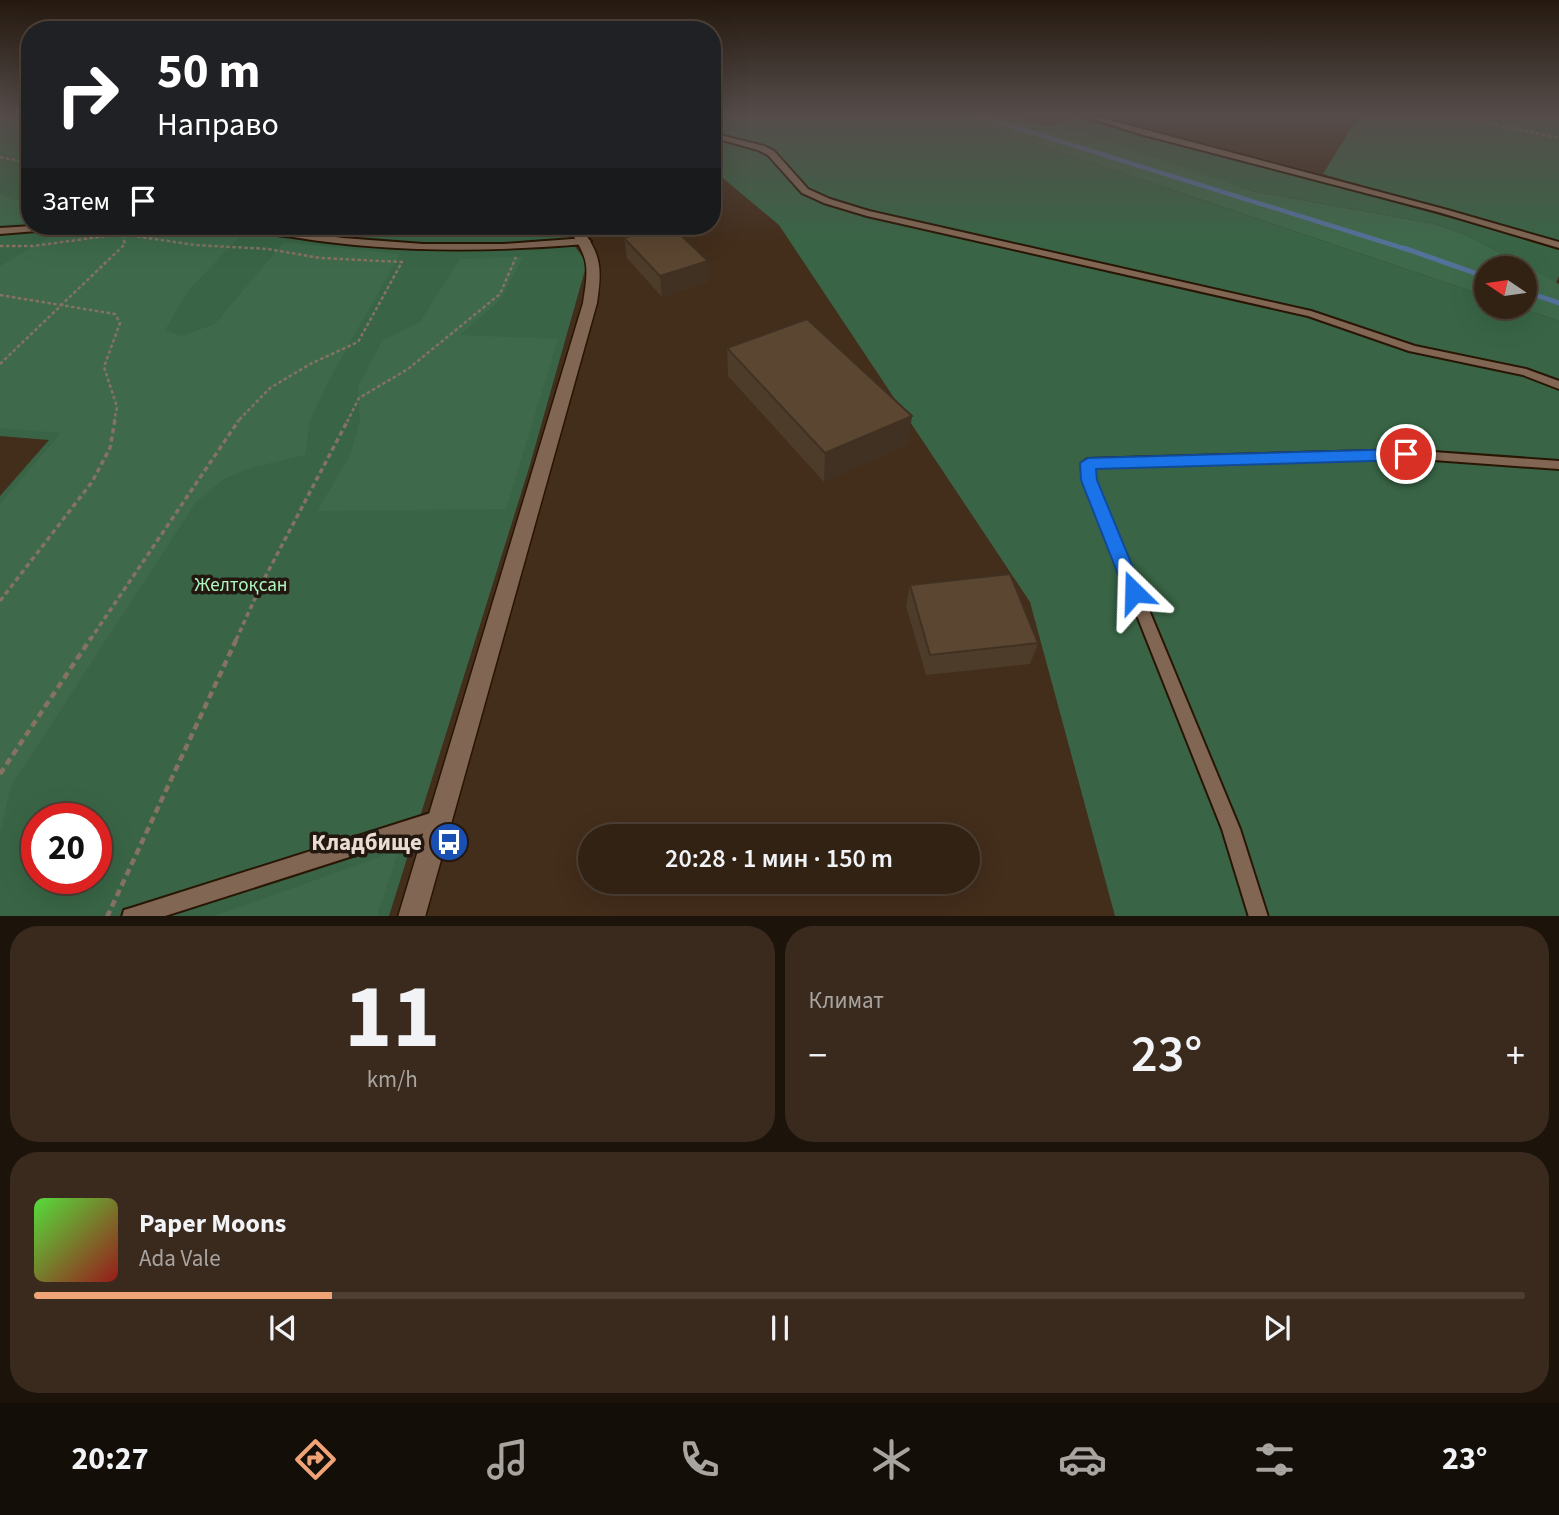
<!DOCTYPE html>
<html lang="ru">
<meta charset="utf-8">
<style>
body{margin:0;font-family:"Source Sans 3",sans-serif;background:#3a2a1d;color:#f1f3f6;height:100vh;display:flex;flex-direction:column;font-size:26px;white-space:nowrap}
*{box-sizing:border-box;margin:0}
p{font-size:23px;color:#a8a4a0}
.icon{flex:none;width:38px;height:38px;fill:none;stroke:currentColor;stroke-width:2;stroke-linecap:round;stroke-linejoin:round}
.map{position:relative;height:916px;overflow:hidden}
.side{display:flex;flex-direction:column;gap:10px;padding:10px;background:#1c130b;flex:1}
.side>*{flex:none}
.banner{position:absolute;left:21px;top:21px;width:700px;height:214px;border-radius:28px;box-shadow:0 7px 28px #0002,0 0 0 2px #4d3f34;background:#202124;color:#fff;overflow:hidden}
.needle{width:46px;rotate:283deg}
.fabs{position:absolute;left:1474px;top:256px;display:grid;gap:14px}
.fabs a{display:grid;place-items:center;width:63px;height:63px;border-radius:50%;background:#322214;box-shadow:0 7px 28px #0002,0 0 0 2px #4d3f34;font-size:35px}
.speed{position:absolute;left:21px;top:803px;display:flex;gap:14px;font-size:35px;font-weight:700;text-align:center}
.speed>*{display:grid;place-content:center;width:91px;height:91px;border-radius:50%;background:#322214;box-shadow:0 7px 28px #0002,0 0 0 2px #4d3f34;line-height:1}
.speed .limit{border:10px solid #d22;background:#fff;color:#111}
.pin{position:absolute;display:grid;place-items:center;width:60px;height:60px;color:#fff;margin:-30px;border:4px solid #fff;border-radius:50%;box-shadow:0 2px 7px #0007}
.me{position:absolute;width:77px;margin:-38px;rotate:338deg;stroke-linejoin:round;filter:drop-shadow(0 0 5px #0008)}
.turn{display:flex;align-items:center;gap:24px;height:147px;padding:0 21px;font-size:32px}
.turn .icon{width:91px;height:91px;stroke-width:2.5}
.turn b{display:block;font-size:49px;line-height:60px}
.then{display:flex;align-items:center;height:66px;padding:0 21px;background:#0003;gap:14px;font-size:26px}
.big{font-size:52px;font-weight:600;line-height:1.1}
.side .widget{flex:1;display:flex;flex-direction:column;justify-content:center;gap:10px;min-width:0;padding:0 24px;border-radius:28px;background:#3a2a1d}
.side .dial{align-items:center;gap:0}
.dial b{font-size:91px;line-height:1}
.song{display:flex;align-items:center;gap:21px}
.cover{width:84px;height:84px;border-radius:10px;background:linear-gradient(135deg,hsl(110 70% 55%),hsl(0 70% 35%))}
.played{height:7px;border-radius:4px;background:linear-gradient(90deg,#efa377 20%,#4d3f34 20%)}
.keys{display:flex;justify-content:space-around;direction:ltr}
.heat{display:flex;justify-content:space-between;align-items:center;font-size:38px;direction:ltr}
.side .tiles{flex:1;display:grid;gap:10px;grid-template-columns:1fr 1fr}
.widget:last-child{grid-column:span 2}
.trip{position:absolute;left:578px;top:824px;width:402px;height:70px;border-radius:35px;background:#322214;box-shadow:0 7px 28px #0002,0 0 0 2px #4d3f34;font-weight:600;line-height:70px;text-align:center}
.dock{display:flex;height:112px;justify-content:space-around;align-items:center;background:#140e08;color:#a8a4a0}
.dock .icon{width:49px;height:49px}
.dock .selected{color:#efa377}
.dock b{font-size:32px;color:#f1f3f6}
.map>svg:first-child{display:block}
.green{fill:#396546;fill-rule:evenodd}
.forest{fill:#3e6a4b}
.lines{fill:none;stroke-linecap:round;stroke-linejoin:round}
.stream-far1{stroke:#547199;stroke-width:4.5}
.stream{stroke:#547199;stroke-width:5}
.lane-casing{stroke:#291504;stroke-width:4}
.street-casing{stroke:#291504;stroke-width:3}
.path-far2{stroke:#857263;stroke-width:2.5;stroke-dasharray:3.5 2.5;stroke-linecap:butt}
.path-far1{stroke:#857263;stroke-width:3.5;stroke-dasharray:5 3.5;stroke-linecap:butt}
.path{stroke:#857263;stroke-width:4.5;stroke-dasharray:7 4.5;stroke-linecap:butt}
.lane{fill:#806653;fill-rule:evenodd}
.street{fill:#806653;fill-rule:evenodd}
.wall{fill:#4e3c2a}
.shaded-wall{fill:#403122}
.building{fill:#5b4631;stroke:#403122;stroke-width:2}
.route{fill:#1a73e8;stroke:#114b97;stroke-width:2}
.labels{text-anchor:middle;stroke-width:7;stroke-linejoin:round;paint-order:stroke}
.park-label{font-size:19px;fill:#aef5c1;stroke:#221810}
.near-poi-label{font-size:23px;font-weight:bold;fill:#eadcd1;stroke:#221810;text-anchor:end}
</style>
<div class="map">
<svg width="1559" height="917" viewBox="0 0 1559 917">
<rect width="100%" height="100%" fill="#432d1b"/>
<g class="green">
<path d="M0,115H30V226H560L587,263L529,468L389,916L0,917V496L49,440L0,436ZM37,819H96V878H37Z"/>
<path d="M712,115H951L1486,296V306H1515L1559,321V916H1115L1030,602L779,225L712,169Z"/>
<path d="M1078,115C1238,162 1400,201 1559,250V276L1556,283L1466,235L1435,224L1252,191L1052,125Z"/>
<path d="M1359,115H1559V242L1323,174Z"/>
</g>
<g class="forest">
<path d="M951,115H1012L1047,126L1052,125L1077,131L1252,191L1435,224L1466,235L1559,284V321L1515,306H1524V268H1486V296Z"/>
<path d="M0,194L30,205V222L0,225Z"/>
<path d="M124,226H241L245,231L188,291L165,330L181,336L215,324L284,242L400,254L329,380L310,420L305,455L250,468L224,479L196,502L11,786L0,831V504L61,433L0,428V266L56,233Z"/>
<path d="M467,226H551L559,234H499Z"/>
<path d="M523,257L500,300L460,335L558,339L506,509L317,511L350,456L360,420L358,387L382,341L420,322L460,259Z"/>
<path d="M399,850L377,916H215Z"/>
</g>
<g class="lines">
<path class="stream-far1" d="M976,115L1409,250"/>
<g class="stream">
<path d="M1404,248L1486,277"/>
<path d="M1524,291L1559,303"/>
</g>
<g class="lane-casing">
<g id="lane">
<path d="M1080,115H1090L1444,209L1559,242V248L1438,212L1140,134Z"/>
<path d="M712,133L764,146L774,151L808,189L830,199L869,211L1311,311L1415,346L1526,369L1559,381V389L1523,375L1409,351L1308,316L867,216L824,203L802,193L768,155L758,150L712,137Z"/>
<path d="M32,226H65L61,229L0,234V228Z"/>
<path d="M253,226L343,238L423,244H504L586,238L591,241L586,244C488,252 390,253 293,237C280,235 262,235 253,226Z"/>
<path d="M1406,450L1559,461V469L1406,458L1094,467L1095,480L1240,829L1268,917H1249L1222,829L1083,480L1082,463L1088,459Z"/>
<path d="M440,810L446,813L449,819L446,825L440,828L162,917H122L124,910L131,908Z"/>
</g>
</g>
<g class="street-casing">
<path id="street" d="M567,226H579C602,254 602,269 597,303L425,917H398L583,303C589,264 589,259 567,226Z"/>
</g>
<g class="path-far2">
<path d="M1448,115L1559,138"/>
<path d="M0,157L30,163"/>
<path d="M449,226L472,233"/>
<path d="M393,230L415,226"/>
<path d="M0,246H33L121,234L195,245L268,249L320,258L402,262L358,342L312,363L270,388L237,422"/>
<path d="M0,295L115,314L120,323L104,367L117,407L114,422"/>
<path d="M0,364L125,244L120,226"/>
<path d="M347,422L359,398L408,369L500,294L516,257"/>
</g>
<g class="path-far1">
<path d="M0,601L92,482L110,448L115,420"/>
<path d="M90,640L239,420"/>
<path d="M236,640L263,581L348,420"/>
</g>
<g class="path">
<path d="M0,774L91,638"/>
<path d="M107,917L237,638"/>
</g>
<use href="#lane" class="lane"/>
<use href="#street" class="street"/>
</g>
<g class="wall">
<path d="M624,238L709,282L662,297L627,258Z"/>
<path d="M727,348L908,444L824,482L728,376Z"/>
<path d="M910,585L1038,643L1030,664L926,675L906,606Z"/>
</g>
<g class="shaded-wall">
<path d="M708,261L709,282L662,297L660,276Z"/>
<path d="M912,416L908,444L824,482L825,453Z"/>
</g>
<g class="building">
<path d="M667,226H671L708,261L660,276L624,238Z"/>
<path d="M807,319L912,416L825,453L727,348Z"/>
<path d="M1010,574L1038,643L930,655L910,585Z"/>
</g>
<linearGradient id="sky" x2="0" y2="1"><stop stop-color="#25190f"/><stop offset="0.47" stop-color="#554c4a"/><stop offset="1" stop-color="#554c4a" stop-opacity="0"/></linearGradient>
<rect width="1559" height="243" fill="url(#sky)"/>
<path class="route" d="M1406,449L1414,454L1406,460L1096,469L1097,480L1143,592L1141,597L1134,599L1128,597L1125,592L1081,480L1080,463L1088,458Z"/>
<defs>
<g id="bus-disc" transform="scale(2.0125)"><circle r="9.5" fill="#1a4fb4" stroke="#221810"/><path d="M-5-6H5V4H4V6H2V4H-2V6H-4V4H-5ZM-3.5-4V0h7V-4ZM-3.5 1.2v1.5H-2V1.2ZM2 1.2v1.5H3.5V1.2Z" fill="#fff"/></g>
</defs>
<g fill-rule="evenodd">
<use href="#bus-disc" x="449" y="842"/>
</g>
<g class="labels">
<g class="park-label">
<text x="241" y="591">Желтоқсан</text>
</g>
<g class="near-poi-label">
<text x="422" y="850">Кладбище</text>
</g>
</g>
</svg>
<div class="fabs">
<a><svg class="needle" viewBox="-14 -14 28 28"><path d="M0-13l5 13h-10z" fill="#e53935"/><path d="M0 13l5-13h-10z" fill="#a8a4a0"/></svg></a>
</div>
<div class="speed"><div class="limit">20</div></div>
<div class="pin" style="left:1406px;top:454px;background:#d93025"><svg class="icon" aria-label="arrive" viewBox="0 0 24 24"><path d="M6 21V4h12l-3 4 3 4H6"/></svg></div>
<svg class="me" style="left:1134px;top:592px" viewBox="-20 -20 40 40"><path d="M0-17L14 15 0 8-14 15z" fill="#1a73e8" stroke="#fff" stroke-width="4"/></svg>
<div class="trip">20:28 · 1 мин · 150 m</div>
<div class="banner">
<div class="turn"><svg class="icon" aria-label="right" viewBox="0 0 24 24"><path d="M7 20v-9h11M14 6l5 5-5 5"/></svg><div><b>50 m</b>Направо</div></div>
<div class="then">Затем<svg class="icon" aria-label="arrive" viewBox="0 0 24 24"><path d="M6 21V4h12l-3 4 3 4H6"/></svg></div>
</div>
</div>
<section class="side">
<div class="tiles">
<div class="widget dial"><b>11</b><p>km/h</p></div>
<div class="widget"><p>Климат</p>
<div class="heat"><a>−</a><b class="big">23°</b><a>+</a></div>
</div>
<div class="widget">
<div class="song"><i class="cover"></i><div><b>Paper Moons</b><p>Ada Vale</p></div></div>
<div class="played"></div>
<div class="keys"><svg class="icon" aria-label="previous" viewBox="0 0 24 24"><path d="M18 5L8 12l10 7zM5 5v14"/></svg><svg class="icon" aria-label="pause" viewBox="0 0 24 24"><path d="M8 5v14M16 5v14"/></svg><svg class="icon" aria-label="next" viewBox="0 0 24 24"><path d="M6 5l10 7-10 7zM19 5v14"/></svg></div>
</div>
</div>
</section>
<nav class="dock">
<b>20:27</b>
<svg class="icon selected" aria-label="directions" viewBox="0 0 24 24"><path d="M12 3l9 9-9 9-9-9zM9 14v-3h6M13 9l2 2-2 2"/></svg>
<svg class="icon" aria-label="music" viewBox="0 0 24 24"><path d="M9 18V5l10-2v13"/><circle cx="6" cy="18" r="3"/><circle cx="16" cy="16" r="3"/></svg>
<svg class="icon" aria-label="phone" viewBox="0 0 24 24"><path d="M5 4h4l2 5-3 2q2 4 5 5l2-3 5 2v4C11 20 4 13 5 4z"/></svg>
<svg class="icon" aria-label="climate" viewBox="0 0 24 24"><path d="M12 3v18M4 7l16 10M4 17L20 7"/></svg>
<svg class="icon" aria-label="car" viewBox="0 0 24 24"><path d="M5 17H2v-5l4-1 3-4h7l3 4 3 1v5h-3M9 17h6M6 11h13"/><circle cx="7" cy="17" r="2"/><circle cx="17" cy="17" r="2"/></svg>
<svg class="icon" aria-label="filters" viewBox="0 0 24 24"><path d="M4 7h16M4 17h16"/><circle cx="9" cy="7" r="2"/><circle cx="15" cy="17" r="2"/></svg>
<b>23°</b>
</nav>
